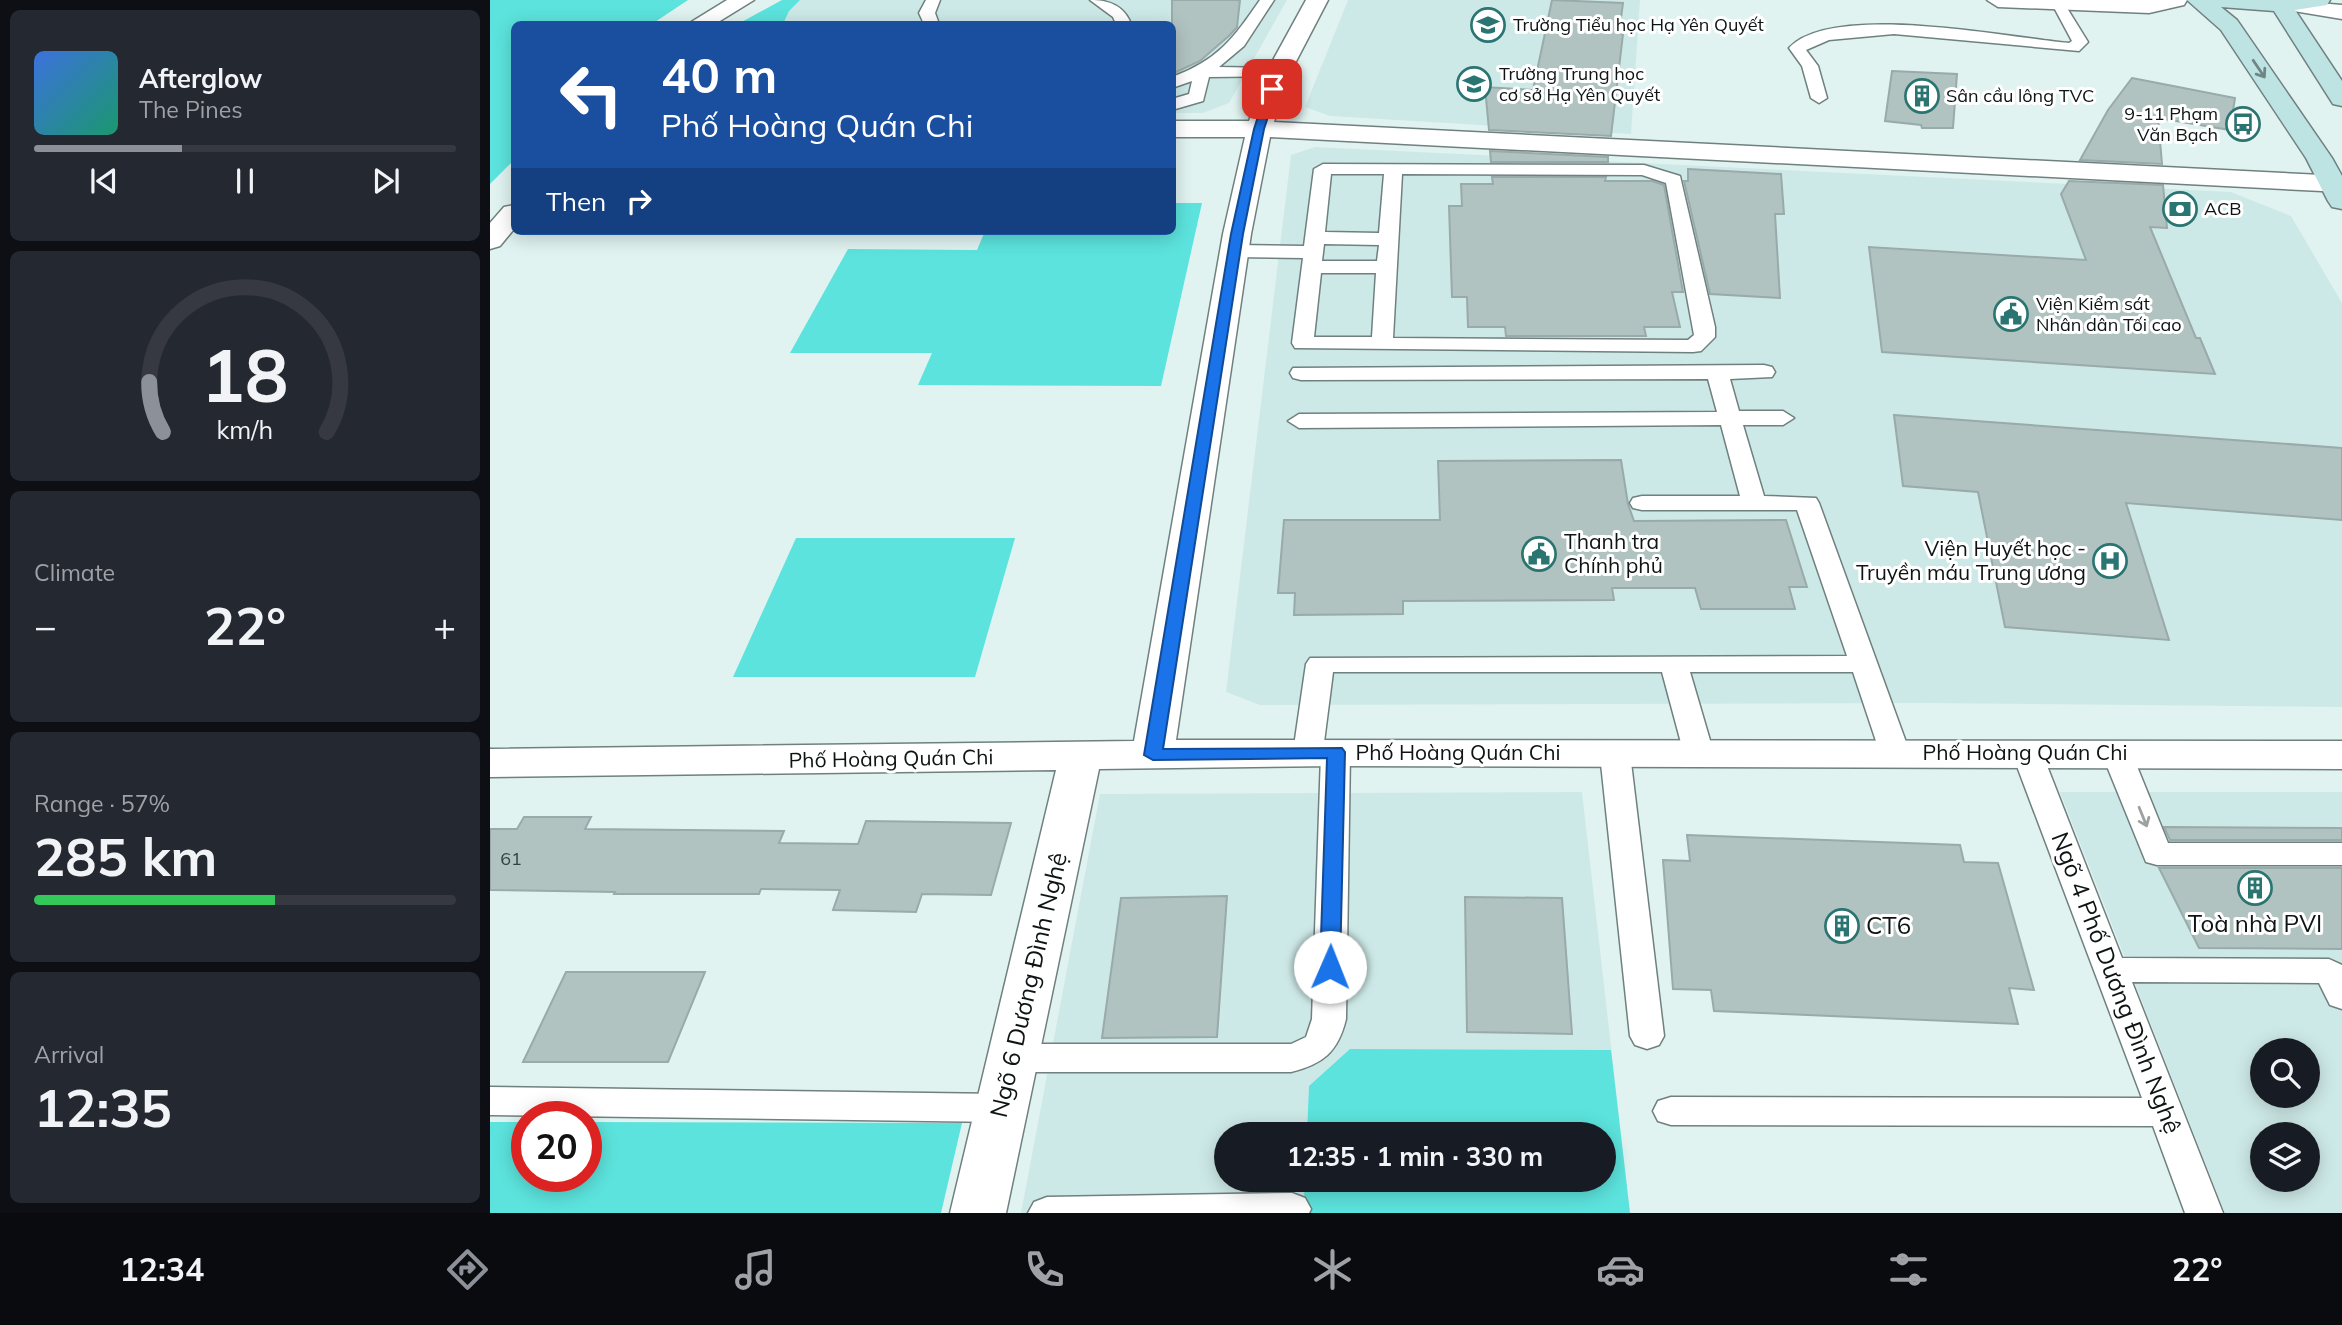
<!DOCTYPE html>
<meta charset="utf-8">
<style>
body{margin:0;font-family:Mulish,sans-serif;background:#242831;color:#f1f3f6;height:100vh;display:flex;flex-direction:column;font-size:26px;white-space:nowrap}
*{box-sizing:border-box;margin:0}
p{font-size:23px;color:#9ea1a6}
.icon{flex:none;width:38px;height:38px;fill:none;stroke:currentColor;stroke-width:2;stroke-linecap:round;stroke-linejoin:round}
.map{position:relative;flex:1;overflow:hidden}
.details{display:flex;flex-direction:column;gap:10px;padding:10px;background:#0d0f14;width:490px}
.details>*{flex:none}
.banner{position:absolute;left:21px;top:21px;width:665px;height:214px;border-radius:10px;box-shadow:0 4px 18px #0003;background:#1a4fa0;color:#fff;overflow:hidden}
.tools{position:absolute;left:1760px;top:1038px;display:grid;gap:14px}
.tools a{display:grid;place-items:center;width:70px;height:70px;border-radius:50%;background:#171b24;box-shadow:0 4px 18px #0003;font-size:35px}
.speed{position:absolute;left:21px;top:1101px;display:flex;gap:14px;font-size:35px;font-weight:700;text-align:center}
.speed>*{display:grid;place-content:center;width:91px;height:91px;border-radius:50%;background:#171b24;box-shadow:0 4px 18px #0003;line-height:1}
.speed .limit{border:10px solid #d22;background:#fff;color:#111}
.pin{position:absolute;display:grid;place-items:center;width:60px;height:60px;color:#fff;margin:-30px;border-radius:14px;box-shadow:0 4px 10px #0006}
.me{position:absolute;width:77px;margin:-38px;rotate:1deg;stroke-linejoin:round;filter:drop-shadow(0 0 5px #0008)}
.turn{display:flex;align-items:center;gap:24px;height:147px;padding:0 35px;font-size:32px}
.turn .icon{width:91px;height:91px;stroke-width:2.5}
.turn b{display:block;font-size:49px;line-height:60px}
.then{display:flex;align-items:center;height:66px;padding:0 35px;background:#0003;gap:14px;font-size:26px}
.big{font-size:52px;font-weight:700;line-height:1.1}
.details .card{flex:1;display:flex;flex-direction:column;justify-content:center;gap:10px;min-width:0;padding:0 24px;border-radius:10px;background:#242831}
.details .dial{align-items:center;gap:0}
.dial svg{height:182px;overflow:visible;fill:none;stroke:#363941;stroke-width:7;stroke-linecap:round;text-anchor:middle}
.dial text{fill:#f1f3f6;stroke:none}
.song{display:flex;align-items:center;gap:21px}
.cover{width:84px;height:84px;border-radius:10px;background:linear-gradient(135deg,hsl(220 70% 55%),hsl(160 70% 35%))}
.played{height:7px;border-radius:4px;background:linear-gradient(90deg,#8c9099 35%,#363941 35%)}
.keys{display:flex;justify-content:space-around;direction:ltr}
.heat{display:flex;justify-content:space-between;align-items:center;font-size:38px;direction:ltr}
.charge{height:10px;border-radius:5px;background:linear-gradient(90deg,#34c759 57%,#363941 0)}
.trip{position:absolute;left:724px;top:1122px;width:402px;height:70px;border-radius:35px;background:#171b24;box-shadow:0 4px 18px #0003;font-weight:700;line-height:70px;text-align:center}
.tabs{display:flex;height:112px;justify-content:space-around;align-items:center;background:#090b0e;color:#9ea1a6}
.tabs .icon{width:49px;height:49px}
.tabs .active{color:#8c9099}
.tabs b{font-size:32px;color:#f1f3f6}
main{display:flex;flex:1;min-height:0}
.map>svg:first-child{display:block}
.built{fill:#cde9e7;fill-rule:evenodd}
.green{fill:#5ce3dd}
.building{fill:#b1c3c1;stroke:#98aaa9;stroke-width:2}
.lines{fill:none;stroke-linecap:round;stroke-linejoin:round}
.service-casing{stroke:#6f807f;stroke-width:3}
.minor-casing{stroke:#6f807f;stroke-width:3}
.secondary-casing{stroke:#6f807f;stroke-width:3}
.service{fill:#fff;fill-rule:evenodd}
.minor{fill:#fff;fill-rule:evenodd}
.secondary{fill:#bde3e2;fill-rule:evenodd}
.oneway{stroke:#6e8685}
.oneway2{stroke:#9ea1a1}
.route{fill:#1a73e8;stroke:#114b97;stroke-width:2}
.labels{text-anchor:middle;stroke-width:6;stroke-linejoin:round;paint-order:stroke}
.far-poi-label{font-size:18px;fill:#0d1413;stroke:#fff;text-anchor:start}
.number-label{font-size:18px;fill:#36403e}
.poi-label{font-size:21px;fill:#0d1413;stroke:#fff;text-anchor:start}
.street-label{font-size:21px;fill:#0d1413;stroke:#fff}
.near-poi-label{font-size:24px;fill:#0d1413;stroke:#fff}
.near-street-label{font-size:24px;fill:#0d1413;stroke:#fff}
</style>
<main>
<section class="details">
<div class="card">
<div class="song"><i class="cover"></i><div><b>Afterglow</b><p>The Pines</p></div></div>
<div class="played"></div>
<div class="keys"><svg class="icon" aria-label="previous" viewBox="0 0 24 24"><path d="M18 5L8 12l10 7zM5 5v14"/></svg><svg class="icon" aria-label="pause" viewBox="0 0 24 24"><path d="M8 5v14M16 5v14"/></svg><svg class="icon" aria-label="next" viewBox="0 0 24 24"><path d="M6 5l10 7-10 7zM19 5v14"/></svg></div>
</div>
<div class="card dial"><svg viewBox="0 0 100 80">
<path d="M14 69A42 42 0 1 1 86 69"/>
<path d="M14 69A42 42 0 0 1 8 47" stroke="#8c9099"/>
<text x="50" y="56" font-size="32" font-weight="700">18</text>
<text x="50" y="72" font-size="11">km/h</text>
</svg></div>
<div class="card"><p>Climate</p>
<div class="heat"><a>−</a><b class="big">22°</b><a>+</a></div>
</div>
<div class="card"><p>Range · 57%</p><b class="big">285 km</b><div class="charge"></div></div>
<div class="card"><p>Arrival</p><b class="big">12:35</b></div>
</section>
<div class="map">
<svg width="1852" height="1213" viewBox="0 0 1852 1213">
<rect width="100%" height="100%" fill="#e0f3f1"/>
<g class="built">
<path d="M292,0H797L739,103L713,113H683L682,24H248Z"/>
<path d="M858,0H1150L1141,134L840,116L815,107Z"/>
<path d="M825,147L1741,192L1801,216L1852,303V707L1436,703L770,705L736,692L801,155Z"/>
<path d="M1092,792L1140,1213H531L610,794ZM737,1134H1115V1180H737Z"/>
<path d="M1570,792H1852V1213H1735ZM1773,1050H1818V1096H1773ZM1773,1134H1818V1180H1773Z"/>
</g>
<g class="green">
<path d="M0,0H198L162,24H24V160L0,184Z"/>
<path d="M292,0H310L299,11L293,24H248Z"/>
<path d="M683,203H712L671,386L428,385L442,353H300L358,249L487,250L495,231H682Z"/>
<path d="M306,538H525L485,677H243Z"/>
<path d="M860,1049L1121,1050L1140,1213H813L815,1180H1115V1134H817L819,1086Z"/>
<path d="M0,1122H37V1176H96V1122L472,1123L451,1213H0Z"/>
</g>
<g class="building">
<path d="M682,0H750L747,27L740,35L710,61L682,74Z"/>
<path d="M1062,0L1133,3L1129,33L1133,34L1121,136L999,130L995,87L1043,90Z"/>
<path d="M1402,71L1467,74L1463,128H1432L1431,125L1395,121Z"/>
<path d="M1642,78L1745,98L1740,130L1668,118L1672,164L1590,160L1618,110Z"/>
<path d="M1000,151L1118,157V162H1001Z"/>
<path d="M1198,169L1291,174L1294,214H1285L1290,298L1220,294L1194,181H1198Z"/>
<path d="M1002,177H1116L1115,181H1162L1174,185L1193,292H1182L1190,327H1154L1156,336H1016L1015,327H978L977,297H962L959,206H972L971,184H1003Z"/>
<path d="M1579,181L1673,185L1677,228L1660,227L1706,338H1710L1725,374L1392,352L1379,247L1596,260L1571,194Z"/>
<path d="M1404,415L1852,448V520L1636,503L1679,640L1515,627L1488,492L1413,486Z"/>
<path d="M1131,460L1138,504L1144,521L1296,520L1317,587H1299L1305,609H1211L1205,588H1122L1124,600L913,601V614L804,615L805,593H788L794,520H950L948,461Z"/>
<path d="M34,817H101L95,829L294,831L289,843L368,844L376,821L521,823L501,895L432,894L426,912L343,910L350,890L271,889L269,894H124L125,892L0,890V829H27Z"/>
<path d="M1674,827L1852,828V840H1680Z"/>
<path d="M1197,835L1470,845L1474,862L1508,863L1544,990L1519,988L1528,1024L1224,1011L1221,990L1183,989L1173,860L1200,861Z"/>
<path d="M1669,868H1852V949L1709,948Z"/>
<path d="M737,896L727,1037L612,1038L631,898Z"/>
<path d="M975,897L1072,898L1082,1034L977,1032Z"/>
<path d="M76,972H215L178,1062H33Z"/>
</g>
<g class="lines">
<g class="service-casing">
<g id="service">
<path d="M436,0H450L445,13L449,24H434L429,13Z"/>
<path d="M600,0C618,0 634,5 641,24H626L623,17Z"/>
<path d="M770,0H784L754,46L729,67L788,68L794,70V76L719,77L713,101L682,110V99L699,94L702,81L682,88V77C728,60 743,39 770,0Z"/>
<path d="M1560,0H1572L1598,42L1589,51L1404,34L1339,40L1316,50L1328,66L1337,98L1329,103L1321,98L1312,66L1299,48C1342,1 1520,38 1579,43L1582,41Z"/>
<path d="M833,164L1154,165L1190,176L1225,327V337L1211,351L1203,352L805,348L802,343L813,258L744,257L734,251L744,245L814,246L824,169ZM841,174H894L889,233L835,232ZM912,174L1152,175L1176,183L1204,335L1198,340L903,338ZM834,244L889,245L887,261H832ZM831,273H886L882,337H824Z"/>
<path d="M1274,365L1282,367L1285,372L1282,377L1240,379L1249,411H1293L1304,418L1293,425H1253L1274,496L1326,498L1329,503L1420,753L1415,760L1405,762L1395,760L1390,753L1363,672H1200L1224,754L1219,761L1209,763L1199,761L1194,754L1172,672H843L833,750L836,745L846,743L856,745L860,752L856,1019C848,1052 833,1064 801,1072H522L510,1068L505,1058L510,1048L522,1044H801L816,1037L822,1019L831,755L828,760L818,762L808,760L803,753L816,664L820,658L1357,656L1307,510H1152L1143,508L1140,503L1143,498L1152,496H1250L1231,425L809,428L798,421L809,414L1227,412L1218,379L811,380L803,378L800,373L803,368Z"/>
<path d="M1537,744L1547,746L1552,753L1632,958L1839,959L1852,965V1009L1840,1005L1829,983L1642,982L1733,1213H1695L1663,1126L1181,1125L1168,1121L1163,1111L1168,1101L1181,1097L1652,1098L1522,753L1527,746Z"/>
<path d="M1125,745L1135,747L1140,754L1174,1036L1169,1045L1157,1049L1145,1045L1140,1036L1110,754L1115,747Z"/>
<path d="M1627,745L1637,747L1642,754L1678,843H1852V865H1667L1656,862L1612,754L1617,747Z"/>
<path d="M0,1087L511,1094L524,1098L529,1108L524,1118L511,1122L0,1115Z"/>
<path d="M802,1193L815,1198L821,1209L819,1213H538L544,1202L557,1197Z"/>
</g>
</g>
<g class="minor-casing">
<g id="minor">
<path d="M237,0H264L225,24H198Z"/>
<path d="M816,0H838L800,73L784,122L1852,176V192L780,137L761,234L686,740L1852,741V769L846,766L609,769L516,1213H460L566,770L0,777V749L644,741L733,234L755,137H682V121H759L776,73Z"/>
<path d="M1497,0H1697L1694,5L1659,13L1508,7Z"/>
<path d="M1792,0L1852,5V19L1792,9L1789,4Z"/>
<path d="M24,205V229L10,246L0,249V223L14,207Z"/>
</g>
</g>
<g class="secondary-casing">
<path id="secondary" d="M1697,0H1840L1837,5L1805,10L1852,81V106L1843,104L1784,11L1731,7L1747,20L1842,158L1852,176V209L1842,207L1838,201L1816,158L1731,30Z"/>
</g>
<use href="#service" class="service"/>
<use href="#minor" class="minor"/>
<use href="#secondary" class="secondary"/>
</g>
<defs><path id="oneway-shaft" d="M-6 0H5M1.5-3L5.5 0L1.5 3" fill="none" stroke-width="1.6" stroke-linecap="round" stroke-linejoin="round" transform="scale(1.75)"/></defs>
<use class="oneway" href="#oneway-shaft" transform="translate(1769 69) rotate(56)"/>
<use class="oneway2" href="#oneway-shaft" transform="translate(1653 817) rotate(68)"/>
<path class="route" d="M782,86L787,89L774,129L753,234L673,749L852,748L855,752L850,967L847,972H833L830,967L837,758L663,760L654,755L741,234L764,129L777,89Z"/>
<defs>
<g id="school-ring" transform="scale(1.75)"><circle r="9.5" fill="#fff" stroke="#2a7471" stroke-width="1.5"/><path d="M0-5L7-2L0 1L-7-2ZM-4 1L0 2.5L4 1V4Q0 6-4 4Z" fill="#2a7471"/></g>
<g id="building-ring" transform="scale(1.75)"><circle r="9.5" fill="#fff" stroke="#2a7471" stroke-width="1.5"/><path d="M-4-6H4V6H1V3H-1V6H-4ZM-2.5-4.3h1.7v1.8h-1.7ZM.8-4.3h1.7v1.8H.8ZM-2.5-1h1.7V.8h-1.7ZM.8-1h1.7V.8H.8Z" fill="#2a7471"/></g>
<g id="bus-ring" transform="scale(1.75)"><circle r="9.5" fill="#fff" stroke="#2a7471" stroke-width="1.5"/><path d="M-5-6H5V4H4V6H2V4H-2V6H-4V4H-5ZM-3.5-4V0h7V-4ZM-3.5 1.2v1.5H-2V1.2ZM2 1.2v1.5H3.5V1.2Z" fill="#2a7471"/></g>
<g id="bank-ring" transform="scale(1.75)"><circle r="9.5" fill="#fff" stroke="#2a7471" stroke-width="1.5"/><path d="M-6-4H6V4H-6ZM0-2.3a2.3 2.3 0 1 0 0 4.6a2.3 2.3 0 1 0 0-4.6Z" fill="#2a7471"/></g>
<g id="civic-ring" transform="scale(1.75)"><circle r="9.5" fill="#fff" stroke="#2a7471" stroke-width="1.5"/><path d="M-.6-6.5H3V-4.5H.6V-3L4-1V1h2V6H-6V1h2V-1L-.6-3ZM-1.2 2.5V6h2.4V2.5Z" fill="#2a7471"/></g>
<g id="hospital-ring" transform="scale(1.75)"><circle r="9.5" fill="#fff" stroke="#2a7471" stroke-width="1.5"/><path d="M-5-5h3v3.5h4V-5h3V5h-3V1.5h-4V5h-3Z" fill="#2a7471"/></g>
</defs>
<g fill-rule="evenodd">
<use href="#school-ring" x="998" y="25"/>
<use href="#school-ring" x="984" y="84"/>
<use href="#building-ring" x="1432" y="96"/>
<use href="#bus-ring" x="1753" y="124"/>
<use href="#bank-ring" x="1690" y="209"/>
<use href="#civic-ring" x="1521" y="314"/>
<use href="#civic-ring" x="1049" y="554"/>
<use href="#hospital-ring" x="1620" y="561"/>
<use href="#building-ring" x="1765" y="888"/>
<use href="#building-ring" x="1352" y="926"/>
</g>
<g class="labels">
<g class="far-poi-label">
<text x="1023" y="31">Trường Tiểu học Hạ Yên Quyết</text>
<text x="1009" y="80">Trường Trung học<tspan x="1009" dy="21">cơ sở Hạ Yên Quyết</tspan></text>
<text x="1456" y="102">Sân cầu lông TVC</text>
<text x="1728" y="120" text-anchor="end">9-11 Phạm<tspan x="1728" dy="21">Văn Bạch</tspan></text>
<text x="1714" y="215">ACB</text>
<text x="1546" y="310">Viện Kiểm sát<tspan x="1546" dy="21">Nhân dân Tối cao</tspan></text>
</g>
<g class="number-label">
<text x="21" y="865">61</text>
</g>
<g class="poi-label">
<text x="1074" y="549">Thanh tra<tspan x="1074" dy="24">Chính phủ</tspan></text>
<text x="1596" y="556" text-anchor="end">Viện Huyết học -<tspan x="1596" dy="24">Truyền máu Trung ương</tspan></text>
</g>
<g class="street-label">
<text x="968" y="760">Phố Hoàng Quán Chi</text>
<text x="1535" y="760">Phố Hoàng Quán Chi</text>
<text transform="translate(401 759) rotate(-1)" y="7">Phố Hoàng Quán Chi</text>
</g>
<g class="near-poi-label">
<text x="1765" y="932">Toà nhà PVI</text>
<text x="1376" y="934" text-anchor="start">CT6</text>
</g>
<g class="near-street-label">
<text transform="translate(1626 983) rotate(69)" y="8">Ngõ 4 Phố Dương Đình Nghệ</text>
<text transform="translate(539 985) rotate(-77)" y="8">Ngõ 6 Dương Đình Nghệ</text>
</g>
</g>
</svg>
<div class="tools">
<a><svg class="icon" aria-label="search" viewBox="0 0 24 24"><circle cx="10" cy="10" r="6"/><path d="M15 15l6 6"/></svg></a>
<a><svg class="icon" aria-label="layers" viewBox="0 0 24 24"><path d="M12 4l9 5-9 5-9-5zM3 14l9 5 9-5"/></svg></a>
</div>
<div class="speed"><div class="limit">20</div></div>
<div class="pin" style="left:782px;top:89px;background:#d93025"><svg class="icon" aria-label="arrive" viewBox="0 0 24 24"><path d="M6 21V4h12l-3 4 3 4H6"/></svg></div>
<svg class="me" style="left:840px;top:967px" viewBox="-20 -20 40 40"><circle r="19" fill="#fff"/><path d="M0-13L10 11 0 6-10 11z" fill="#1a73e8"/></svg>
<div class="trip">12:35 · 1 min · 330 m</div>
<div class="banner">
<div class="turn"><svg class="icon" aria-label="left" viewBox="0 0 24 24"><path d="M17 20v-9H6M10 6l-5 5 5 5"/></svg><div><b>40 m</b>Phố Hoàng Quán Chi</div></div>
<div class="then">Then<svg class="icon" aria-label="right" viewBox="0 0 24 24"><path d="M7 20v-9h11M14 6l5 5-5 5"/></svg></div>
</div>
</div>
</main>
<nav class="tabs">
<b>12:34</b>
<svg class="icon active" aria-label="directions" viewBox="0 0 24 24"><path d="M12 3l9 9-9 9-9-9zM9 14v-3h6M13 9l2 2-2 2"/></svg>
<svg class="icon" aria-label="music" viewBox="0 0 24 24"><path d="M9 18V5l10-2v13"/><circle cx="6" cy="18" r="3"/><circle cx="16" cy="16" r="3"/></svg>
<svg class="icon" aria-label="phone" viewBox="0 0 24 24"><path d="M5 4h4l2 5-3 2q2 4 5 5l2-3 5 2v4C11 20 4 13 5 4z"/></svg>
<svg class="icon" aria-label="climate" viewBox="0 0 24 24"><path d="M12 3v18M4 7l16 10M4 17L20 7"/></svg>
<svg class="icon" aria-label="car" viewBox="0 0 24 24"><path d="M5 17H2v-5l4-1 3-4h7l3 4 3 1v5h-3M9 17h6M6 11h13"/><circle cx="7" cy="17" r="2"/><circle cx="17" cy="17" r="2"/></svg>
<svg class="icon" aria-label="filters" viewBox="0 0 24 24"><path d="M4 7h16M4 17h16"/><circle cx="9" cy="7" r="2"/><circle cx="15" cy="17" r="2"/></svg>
<b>22°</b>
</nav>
